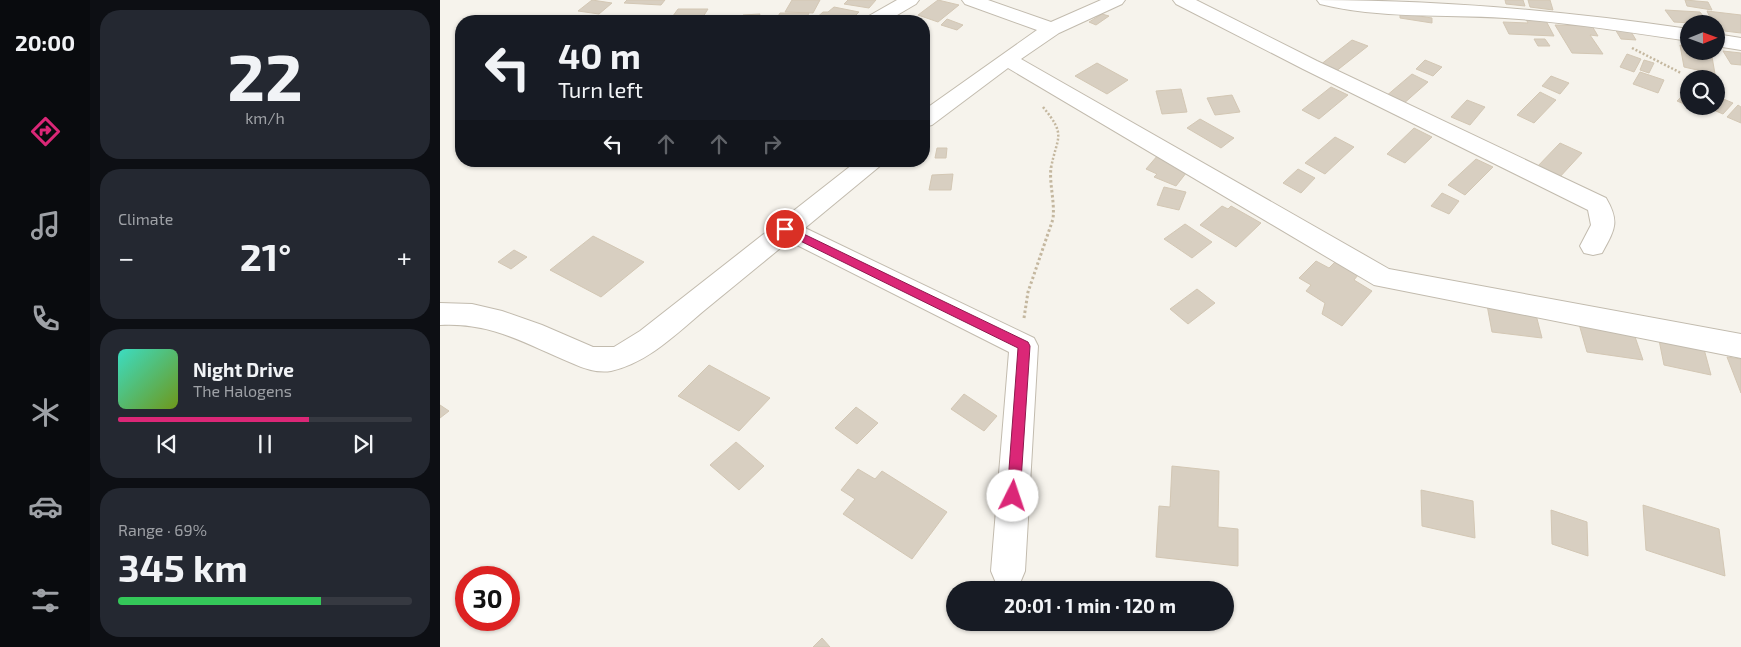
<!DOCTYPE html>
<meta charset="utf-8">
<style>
body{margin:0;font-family:"Exo 2",sans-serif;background:#242831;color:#f1f3f6;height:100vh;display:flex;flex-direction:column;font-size:19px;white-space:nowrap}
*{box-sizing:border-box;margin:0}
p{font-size:16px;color:#9ea1a6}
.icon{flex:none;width:28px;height:28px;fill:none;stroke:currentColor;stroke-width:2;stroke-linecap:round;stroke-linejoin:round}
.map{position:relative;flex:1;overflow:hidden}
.sheet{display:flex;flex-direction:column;gap:10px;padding:10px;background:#0d0f14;width:350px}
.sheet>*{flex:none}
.top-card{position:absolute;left:15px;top:15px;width:475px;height:152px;border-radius:20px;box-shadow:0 1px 4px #0004;background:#171b24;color:#f1f3f6;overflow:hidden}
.needle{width:32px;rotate:89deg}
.buttons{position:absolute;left:1240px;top:15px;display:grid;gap:10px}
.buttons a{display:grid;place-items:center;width:45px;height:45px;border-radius:50%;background:#171b24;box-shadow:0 1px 4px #0004;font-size:25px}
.speed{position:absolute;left:15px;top:566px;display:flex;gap:10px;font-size:25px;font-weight:700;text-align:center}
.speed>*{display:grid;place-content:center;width:65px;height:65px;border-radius:50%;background:#171b24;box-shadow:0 1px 4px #0004;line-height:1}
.speed .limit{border:8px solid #d22;background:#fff;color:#111}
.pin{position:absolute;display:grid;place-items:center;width:42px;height:42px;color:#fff;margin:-21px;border:2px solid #fff;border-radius:50%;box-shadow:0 1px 5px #0007}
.me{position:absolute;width:55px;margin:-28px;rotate:4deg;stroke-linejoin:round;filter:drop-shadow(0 0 4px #0008)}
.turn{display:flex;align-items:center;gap:18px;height:105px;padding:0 20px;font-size:22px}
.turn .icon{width:65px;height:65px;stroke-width:2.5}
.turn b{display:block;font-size:35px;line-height:42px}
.lanes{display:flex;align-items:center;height:48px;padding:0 20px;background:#0003;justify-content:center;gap:25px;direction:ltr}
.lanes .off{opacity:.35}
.big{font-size:38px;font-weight:700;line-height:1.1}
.sheet .card{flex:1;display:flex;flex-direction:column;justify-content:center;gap:8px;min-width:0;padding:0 18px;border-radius:20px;background:#242831}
.sheet .dial{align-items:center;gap:0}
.dial b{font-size:65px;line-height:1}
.song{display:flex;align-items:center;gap:15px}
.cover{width:60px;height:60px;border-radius:8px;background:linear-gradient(135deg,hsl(170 70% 55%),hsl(80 70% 35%))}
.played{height:5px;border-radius:2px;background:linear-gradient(90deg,#db2777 65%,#363941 65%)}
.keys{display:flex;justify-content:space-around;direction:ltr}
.heat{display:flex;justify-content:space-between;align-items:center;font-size:28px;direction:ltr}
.charge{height:8px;border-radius:4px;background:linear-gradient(90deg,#34c759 69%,#363941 0)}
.trip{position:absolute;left:506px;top:581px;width:288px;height:50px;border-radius:25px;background:#171b24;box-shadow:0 1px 4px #0004;font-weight:700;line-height:50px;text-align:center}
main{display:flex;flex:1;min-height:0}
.tabs{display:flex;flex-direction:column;width:90px;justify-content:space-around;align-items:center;background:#090b0e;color:#9ea1a6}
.tabs .icon{width:35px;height:35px}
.tabs .on{color:#db2777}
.tabs b{font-size:22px;color:#f1f3f6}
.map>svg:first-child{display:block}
.building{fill:#d8cfc1;stroke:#d3c7b4}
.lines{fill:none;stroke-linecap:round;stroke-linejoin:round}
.minor-casing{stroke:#c2bbae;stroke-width:2}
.path-far1{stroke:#c4b79f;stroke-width:2.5;stroke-dasharray:2 2;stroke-linecap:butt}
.path{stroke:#c4b79f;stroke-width:3;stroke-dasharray:2.5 2.5;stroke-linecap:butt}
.minor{fill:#fff;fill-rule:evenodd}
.route{fill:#db2777;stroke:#8e194d}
</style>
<main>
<nav class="tabs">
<b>20:00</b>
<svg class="icon on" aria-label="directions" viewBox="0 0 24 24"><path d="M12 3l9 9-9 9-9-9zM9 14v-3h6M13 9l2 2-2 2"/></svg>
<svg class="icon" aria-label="music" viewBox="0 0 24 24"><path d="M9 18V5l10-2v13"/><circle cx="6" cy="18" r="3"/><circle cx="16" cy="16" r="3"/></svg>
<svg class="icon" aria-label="phone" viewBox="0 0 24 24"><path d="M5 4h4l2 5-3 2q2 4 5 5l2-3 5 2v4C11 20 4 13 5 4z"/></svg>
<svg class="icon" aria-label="climate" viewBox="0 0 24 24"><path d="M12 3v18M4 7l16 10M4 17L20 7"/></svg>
<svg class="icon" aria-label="car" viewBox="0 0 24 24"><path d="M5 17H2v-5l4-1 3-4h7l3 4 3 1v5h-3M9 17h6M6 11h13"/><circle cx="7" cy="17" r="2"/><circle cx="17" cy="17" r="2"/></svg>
<svg class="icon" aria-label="filters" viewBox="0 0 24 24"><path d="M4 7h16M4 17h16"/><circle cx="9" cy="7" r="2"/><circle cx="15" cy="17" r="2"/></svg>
</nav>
<section class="sheet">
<div class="card dial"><b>22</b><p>km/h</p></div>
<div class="card"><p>Climate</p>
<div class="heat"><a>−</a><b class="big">21°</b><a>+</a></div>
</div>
<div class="card">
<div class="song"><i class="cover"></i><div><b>Night Drive</b><p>The Halogens</p></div></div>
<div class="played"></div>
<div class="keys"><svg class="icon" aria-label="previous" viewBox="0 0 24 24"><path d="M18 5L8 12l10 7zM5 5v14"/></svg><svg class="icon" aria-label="pause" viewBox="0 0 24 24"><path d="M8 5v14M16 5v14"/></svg><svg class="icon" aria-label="next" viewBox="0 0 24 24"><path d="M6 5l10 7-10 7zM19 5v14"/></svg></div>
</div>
<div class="card"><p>Range · 69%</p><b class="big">345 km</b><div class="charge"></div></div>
</section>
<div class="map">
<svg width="1301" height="647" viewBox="0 0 1301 647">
<rect width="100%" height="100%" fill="#f6f3ec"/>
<g class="building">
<path d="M152,0L172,3L159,14L138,11Z"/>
<path d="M187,0H225L221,5L184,3Z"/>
<path d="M352,0H380L373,13L345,12Z"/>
<path d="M408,0H436L429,8L404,4Z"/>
<path d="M498,0L519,5L498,22L478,15Z"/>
<path d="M1065,0H1083L1085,6L1066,4Z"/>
<path d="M1088,0H1110L1113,10L1090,7Z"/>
<path d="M1245,0L1268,2L1272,10L1247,6Z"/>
<path d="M394,7L419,12L410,21L374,20L383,12H388Z"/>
<path d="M238,9H268L261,20H230Z"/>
<path d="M1225,10L1260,12L1269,24L1234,22Z"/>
<path d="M1267,11L1301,15V33L1276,30V24H1273Z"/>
<path d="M340,13H369L365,21H335Z"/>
<path d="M960,13L992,18V23L960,18Z"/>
<path d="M320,14L318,19H301L303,15Z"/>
<path d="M662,14L669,16L656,25L649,22Z"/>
<path d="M507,19L523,25L517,30L501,25Z"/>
<path d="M1086,19H1105L1114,36L1069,34L1063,22L1088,23Z"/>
<path d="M1115,25L1152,26L1158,36L1150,35L1163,54L1132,53Z"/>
<path d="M1175,29L1190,30L1196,40L1181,39Z"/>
<path d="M1094,39H1105L1110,46H1098Z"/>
<path d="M912,40L928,46L895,72L880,65Z"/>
<path d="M1240,45L1249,47V51H1271L1275,74L1244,67Z"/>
<path d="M1283,51L1301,53V65L1291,64Z"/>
<path d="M1187,54L1201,59L1194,72L1180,67Z"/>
<path d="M985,60L1002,67L993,76L976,69Z"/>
<path d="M1204,60L1214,63L1209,73L1200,70Z"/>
<path d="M657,63L688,80L667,94L635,76Z"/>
<path d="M1200,72L1224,80L1218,93L1193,84Z"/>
<path d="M972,74L988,82L962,105L945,97Z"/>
<path d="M1111,76L1129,83L1120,94L1102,86Z"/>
<path d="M891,87L908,95L879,119L862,110Z"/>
<path d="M741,89L747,112L722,114L716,91Z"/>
<path d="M1249,89V106L1237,101Z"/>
<path d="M1100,92L1116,100L1094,123L1077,115Z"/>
<path d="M792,95L800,112L775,115L767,98Z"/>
<path d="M1281,98L1293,103L1283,114L1271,109L1276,106V103Z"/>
<path d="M1027,100L1045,107L1030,125L1011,117Z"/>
<path d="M1298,105L1301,107V123L1287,117Z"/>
<path d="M760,119L794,138L781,148L747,128Z"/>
<path d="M974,128L992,137L965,163L947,154Z"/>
<path d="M895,137L914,147L885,174L865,163Z"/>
<path d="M1120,143L1142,153L1118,179L1096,168Z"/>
<path d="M497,148H507L506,158H495Z"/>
<path d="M718,155L750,168L736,186L714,177L717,174L706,169Z"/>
<path d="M1036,159L1053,167L1025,195L1008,185Z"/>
<path d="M858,169L875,178L861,193L843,183Z"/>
<path d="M513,174L511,190H489L492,175Z"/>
<path d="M724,187L746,192L739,210L717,205Z"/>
<path d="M1002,193L1019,201L1009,214L991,206Z"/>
<path d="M782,206L788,209L791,206L821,223L796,247L760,225Z"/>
<path d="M745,224L772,242L752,258L724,239Z"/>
<path d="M153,236L204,262L161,297L110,270Z"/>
<path d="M74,250L87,257L71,269L58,262Z"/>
<path d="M876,261L889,268L895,262L918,275L914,280L932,291L902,326L882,314L885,303L866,291L871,285L859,278Z"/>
<path d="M757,289L775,303L748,324L730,309Z"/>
<path d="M1047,305L1095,311L1102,338L1052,332Z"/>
<path d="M1139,324L1193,331L1203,360L1147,352Z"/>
<path d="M1219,340L1264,349L1271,375L1224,365Z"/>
<path d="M1287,357L1301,359V393Z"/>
<path d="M269,365L330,398L299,431L238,396Z"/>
<path d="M524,394L557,416L544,431L511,409Z"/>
<path d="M0,405L9,411L0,418Z"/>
<path d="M416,407L438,423L417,444L395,428Z"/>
<path d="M296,442L324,466L299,490L270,465Z"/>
<path d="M732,466L779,471L778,527L798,529V566L716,557L719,506L730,507Z"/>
<path d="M418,469L435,479L442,471L507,512L472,559L403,514L415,499L401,490Z"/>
<path d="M981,490L1033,501L1035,538L982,526Z"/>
<path d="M1203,505L1279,529L1285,576L1206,550Z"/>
<path d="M1111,510L1147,522L1148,556L1112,544Z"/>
<path d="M382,638L390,647H373Z"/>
</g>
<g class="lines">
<g class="minor-casing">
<g id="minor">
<path d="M457,0H479L476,4L447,21H425L427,17Z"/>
<path d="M522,0H548L611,22L661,0H685L682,4L619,33L581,59L949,269L1301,334V358L934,285L568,68L492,125L484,127V110L597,30L525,4Z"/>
<path d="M733,0H756L877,61L1166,198C1180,222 1175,229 1162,253L1153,255L1144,253L1140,246L1151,225L1148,210L863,69L736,4Z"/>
<path d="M877,0C1002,0 1125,11 1249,29V41C1188,32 1126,22 1065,18C1004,14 939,19 880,4Z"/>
<path d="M1276,34L1301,38V50L1276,46Z"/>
<path d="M417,161H443L440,166L365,228L594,338L598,346L585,571L580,583L568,588L556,583L551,571L569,352L349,241C321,264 293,287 266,309C237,333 208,363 171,371C158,373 145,369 134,364C87,345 53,322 0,325V303L32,304L62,311L102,325L153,347H174L200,331Z"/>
</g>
</g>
<g class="path-far1">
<path d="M1192,48L1241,73"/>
<path d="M603,107C627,136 617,136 611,168"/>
</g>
<path class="path" d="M584,318L588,292L613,219C615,201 609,184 611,167"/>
<use href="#minor" class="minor"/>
</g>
<path class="route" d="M345,225L588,342L590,346L580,496L578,500L573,502L569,500L567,496L578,348L342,232L340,229L342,227Z"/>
</svg>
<div class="buttons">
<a><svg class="needle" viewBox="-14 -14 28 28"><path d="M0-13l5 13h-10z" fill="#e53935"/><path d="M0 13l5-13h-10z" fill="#9ea1a6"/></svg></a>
<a><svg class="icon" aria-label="search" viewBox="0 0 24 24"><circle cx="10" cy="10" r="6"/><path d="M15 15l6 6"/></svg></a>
</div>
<div class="speed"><div class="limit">30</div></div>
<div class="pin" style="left:345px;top:229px;background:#d93025"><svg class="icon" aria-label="arrive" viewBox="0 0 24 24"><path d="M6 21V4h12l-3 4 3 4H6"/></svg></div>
<svg class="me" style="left:573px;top:496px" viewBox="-20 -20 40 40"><circle r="19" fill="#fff"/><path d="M0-13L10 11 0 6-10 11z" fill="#db2777"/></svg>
<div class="trip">20:01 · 1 min · 120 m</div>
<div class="top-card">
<div class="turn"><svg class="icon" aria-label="left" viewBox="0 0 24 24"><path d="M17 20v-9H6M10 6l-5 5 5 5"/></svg><div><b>40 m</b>Turn left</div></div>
<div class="lanes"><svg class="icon" aria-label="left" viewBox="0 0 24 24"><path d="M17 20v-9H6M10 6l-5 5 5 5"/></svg><svg class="icon off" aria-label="ahead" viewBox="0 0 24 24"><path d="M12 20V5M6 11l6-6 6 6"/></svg><svg class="icon off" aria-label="ahead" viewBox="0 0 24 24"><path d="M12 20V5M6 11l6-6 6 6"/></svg><svg class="icon off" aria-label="right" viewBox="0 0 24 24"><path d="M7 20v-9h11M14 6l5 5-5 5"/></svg></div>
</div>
</div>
</main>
